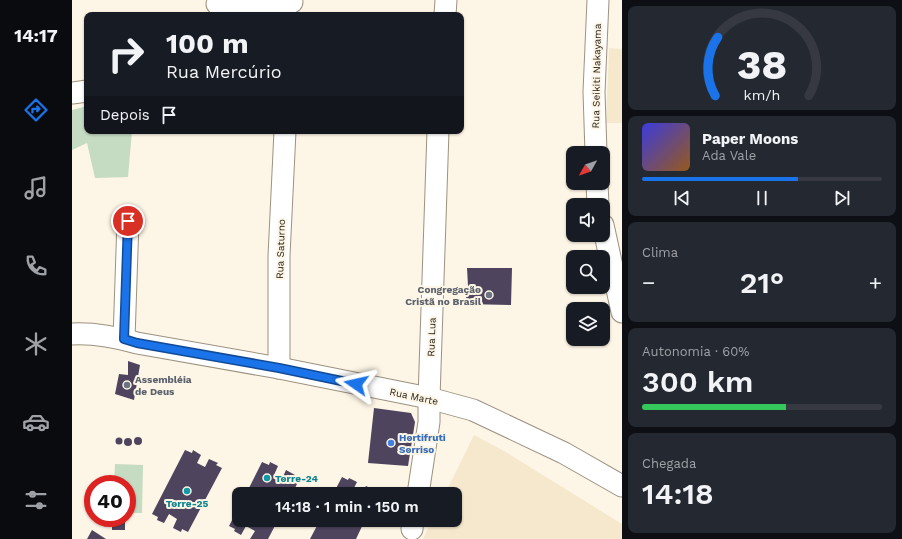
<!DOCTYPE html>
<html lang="pt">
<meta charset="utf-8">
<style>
body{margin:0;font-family:"Work Sans",sans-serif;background:#242831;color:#f1f3f6;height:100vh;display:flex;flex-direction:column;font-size:15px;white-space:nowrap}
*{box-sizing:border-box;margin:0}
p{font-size:13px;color:#9ea1a6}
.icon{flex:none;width:22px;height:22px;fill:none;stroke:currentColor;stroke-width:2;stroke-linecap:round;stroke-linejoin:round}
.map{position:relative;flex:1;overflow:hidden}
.details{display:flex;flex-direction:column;gap:6px;padding:6px;background:#0d0f14;width:280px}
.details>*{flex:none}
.banner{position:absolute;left:12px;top:12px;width:380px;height:122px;border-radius:8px;box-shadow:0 1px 3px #0004;background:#171b24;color:#f1f3f6;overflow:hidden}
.needle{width:26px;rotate:230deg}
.controls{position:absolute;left:494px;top:146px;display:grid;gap:8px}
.controls a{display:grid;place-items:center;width:44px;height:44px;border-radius:8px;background:#171b24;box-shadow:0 1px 3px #0004;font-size:20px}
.speed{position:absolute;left:12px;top:475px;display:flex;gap:8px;font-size:20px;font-weight:700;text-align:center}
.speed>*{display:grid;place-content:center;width:52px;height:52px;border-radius:50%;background:#171b24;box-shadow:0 1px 3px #0004;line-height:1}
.speed .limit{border:6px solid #d22;background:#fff;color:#111}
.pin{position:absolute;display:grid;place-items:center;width:34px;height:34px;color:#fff;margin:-17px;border:2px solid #fff;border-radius:50%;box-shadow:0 1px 4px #0007}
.me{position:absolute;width:44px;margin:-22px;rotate:281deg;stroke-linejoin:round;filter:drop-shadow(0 0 3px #0008)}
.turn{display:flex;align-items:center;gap:14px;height:84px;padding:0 16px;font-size:18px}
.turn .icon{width:52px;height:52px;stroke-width:2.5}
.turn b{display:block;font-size:28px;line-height:34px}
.then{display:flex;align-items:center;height:38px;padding:0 16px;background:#0003;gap:8px;font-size:15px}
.big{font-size:30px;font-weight:600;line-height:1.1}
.details .tile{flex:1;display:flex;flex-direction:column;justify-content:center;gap:6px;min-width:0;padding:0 14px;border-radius:8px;background:#242831}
.details .dial{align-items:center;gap:0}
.dial svg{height:104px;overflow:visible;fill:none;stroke:#363941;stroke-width:7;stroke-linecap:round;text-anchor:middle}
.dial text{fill:#f1f3f6;stroke:none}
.song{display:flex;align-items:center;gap:12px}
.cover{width:48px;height:48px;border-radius:6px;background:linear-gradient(135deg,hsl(240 70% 55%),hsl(30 70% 35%))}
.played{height:4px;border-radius:2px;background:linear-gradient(90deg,#1a73e8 65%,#363941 65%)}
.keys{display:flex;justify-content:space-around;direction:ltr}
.heat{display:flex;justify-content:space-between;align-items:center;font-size:22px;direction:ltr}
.charge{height:6px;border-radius:3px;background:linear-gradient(90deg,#34c759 60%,#363941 0)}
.trip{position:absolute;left:160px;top:487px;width:230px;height:40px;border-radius:8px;background:#171b24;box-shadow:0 1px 3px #0004;font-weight:600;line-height:40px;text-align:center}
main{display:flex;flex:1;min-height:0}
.dock{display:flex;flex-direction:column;width:72px;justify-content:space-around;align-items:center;background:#090b0e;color:#9ea1a6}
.dock .icon{width:28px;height:28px}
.dock .selected{color:#1a73e8}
.dock b{font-size:18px;color:#f1f3f6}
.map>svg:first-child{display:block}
.built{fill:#f6e8cd}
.green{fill:#c5dbc2}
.building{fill:#4e445e}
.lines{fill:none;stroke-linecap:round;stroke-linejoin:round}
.minor-casing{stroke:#9c9280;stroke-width:23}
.minor{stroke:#fff;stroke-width:21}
.route-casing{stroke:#114b97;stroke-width:10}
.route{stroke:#1a73e8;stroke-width:7}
.worship-dot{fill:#6b7280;stroke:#fdf5e5;stroke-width:1.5}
.shop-dot{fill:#3f7fe0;stroke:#fdf5e5;stroke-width:1.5}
.culture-dot{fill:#0f9aa8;stroke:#fdf5e5;stroke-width:1.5}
.labels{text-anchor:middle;stroke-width:4;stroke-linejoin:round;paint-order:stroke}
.street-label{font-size:10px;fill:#27231c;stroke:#fdf5e5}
.worship-label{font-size:10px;font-weight:bold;fill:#5b616d;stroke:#fdf5e5;text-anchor:end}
.shop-label{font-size:10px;font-weight:bold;fill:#366cbe;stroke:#fdf5e5;text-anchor:start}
.culture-label{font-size:10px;font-weight:bold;fill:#0d838f;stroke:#fdf5e5;text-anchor:start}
</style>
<main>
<nav class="dock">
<b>14:17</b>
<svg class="icon selected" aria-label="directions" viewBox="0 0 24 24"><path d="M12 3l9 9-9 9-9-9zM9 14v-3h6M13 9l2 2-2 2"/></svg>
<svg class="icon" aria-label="music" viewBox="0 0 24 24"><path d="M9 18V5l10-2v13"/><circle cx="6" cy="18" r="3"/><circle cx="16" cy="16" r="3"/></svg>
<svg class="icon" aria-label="phone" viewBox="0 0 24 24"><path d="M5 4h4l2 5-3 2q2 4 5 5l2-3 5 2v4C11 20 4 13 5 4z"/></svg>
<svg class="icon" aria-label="climate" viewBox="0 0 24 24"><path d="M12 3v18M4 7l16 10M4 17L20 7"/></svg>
<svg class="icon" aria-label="car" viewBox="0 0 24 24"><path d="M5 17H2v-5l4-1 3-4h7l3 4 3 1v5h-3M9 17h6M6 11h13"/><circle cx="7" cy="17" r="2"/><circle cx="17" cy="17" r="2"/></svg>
<svg class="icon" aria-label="filters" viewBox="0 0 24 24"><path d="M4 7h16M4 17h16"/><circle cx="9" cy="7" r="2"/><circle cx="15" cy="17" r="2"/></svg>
</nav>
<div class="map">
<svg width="550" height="539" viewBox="0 0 550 539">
<rect width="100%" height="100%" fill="#fdf5e5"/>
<g class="built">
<path d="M537,48L550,49V123H534Z"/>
<path d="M402,435L432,451L550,524V539H351L360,520H383V494H373Z"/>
</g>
<g class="green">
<path d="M15,106V131H60L56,177L23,178L15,143L0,150V110Z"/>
<path d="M43,464L71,465L70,513H55V484H42Z"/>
</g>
<g class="building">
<path d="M395,268H440L439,305L393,304L396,286Z"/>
<path d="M56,361L68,365L62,400L43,394L47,374L56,375Z"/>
<path d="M302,408L339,413L343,422L336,466L296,463Z"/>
<circle cx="66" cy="441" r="4"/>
<circle cx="47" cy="441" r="3.5"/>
<circle cx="56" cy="442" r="4"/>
<path d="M113,450L120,453L121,450L129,455L125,463L133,467L137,459L146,463L144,465L150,468L116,532L110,529L109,532L101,528L105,519L97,514L92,523L85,520L86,517L80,514Z"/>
<path d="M190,462L197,465L198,462L206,466L202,475L210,479L214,470L223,475L221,477L227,480L220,494H174Z"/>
<path d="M270,477L276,480L277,478L285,482L281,490L289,494H261Z"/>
<path d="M294,486L302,490L301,493L303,494H289Z"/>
<path d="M167,507V520H206L196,539H178L183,531L174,526L169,535L162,531L163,529L157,526Z"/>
<rect x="40" y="518" width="13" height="12"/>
<path d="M248,520H293L284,539H238Z"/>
<path d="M20,530L34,539H15Z"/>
</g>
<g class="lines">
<g class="minor-casing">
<g id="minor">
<path d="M145,4L220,2"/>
<path d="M373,15L374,0"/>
<path d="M0,93L15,91"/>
<path d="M524,153L522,92L526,0"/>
<path d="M525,183L526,205"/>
<path d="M531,225L550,312"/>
<path d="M0,334C21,333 44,337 65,343L207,368L357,398L401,410L492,453L550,486"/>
<path d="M52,339L56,221"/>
<path d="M207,368V256L213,131"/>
<path d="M346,494L357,422V398L366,131"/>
<path d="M340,529L341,520"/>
</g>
</g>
<use href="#minor" class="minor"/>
</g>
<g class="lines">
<g class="route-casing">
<path id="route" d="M56,221L52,339L65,343L207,368L284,384"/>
</g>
<use href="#route" class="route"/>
</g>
<g class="worship-dot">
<circle cx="417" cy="295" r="4"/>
<circle cx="55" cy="385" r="4"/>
</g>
<circle class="shop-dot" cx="319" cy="443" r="4"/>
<g class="culture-dot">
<circle cx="195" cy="478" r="4"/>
<circle cx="115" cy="491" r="4"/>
</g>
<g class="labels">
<g class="street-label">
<text transform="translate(524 76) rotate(-89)" y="4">Rua Seikiti Nakayama</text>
<text transform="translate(208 249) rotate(-88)" y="4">Rua Saturno</text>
<text transform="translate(359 337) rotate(-88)" y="4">Rua Lua</text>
<text transform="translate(342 396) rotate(12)" y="4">Rua Marte</text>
</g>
<g class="worship-label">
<text x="409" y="293">Congregação<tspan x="409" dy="12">Cristã no Brasil</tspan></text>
<text x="63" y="383" text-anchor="start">Assembléia<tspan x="63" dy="12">de Deus</tspan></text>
</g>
<g class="shop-label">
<text x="327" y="441">Hortifruti<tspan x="327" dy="12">Sorriso</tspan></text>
</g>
<g class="culture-label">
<text x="203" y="482">Torre-24</text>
<text x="115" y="507" text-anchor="middle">Torre-25</text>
</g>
</g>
</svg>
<div class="controls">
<a><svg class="needle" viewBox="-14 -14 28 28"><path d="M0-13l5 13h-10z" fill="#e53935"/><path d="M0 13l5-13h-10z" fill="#9ea1a6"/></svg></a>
<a><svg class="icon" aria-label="sound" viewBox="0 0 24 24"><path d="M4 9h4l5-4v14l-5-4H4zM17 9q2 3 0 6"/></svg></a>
<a><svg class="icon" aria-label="search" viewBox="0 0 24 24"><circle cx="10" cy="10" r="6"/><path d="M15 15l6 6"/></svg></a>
<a><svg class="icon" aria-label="layers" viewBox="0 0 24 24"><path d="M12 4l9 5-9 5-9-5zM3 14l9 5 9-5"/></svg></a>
</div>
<div class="speed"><div class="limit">40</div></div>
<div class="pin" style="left:56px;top:221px;background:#d93025"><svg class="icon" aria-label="arrive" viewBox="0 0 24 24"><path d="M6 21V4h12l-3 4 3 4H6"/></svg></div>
<svg class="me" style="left:284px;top:384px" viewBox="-20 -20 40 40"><path d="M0-17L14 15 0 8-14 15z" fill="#1a73e8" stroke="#fff" stroke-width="4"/></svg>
<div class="trip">14:18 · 1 min · 150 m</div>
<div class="banner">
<div class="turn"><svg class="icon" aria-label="right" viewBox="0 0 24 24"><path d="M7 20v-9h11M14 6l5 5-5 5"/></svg><div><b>100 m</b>Rua Mercúrio</div></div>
<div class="then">Depois<svg class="icon" aria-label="arrive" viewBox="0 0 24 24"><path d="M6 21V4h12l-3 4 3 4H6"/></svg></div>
</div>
</div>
<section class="details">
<div class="tile dial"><svg viewBox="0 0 100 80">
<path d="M14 69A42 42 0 1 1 86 69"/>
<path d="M14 69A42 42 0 0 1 16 24" stroke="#1a73e8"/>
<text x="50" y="56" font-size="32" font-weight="700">38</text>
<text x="50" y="72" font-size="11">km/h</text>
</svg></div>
<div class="tile">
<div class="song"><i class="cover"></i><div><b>Paper Moons</b><p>Ada Vale</p></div></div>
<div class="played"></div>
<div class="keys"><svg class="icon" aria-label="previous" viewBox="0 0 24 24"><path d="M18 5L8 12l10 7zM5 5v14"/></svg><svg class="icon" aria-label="pause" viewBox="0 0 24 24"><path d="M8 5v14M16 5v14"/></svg><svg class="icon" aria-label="next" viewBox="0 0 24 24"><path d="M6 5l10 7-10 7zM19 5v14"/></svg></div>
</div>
<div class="tile"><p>Clima</p>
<div class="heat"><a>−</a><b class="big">21°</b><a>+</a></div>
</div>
<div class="tile"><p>Autonomia · 60%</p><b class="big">300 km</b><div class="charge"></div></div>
<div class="tile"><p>Chegada</p><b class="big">14:18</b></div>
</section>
</main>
